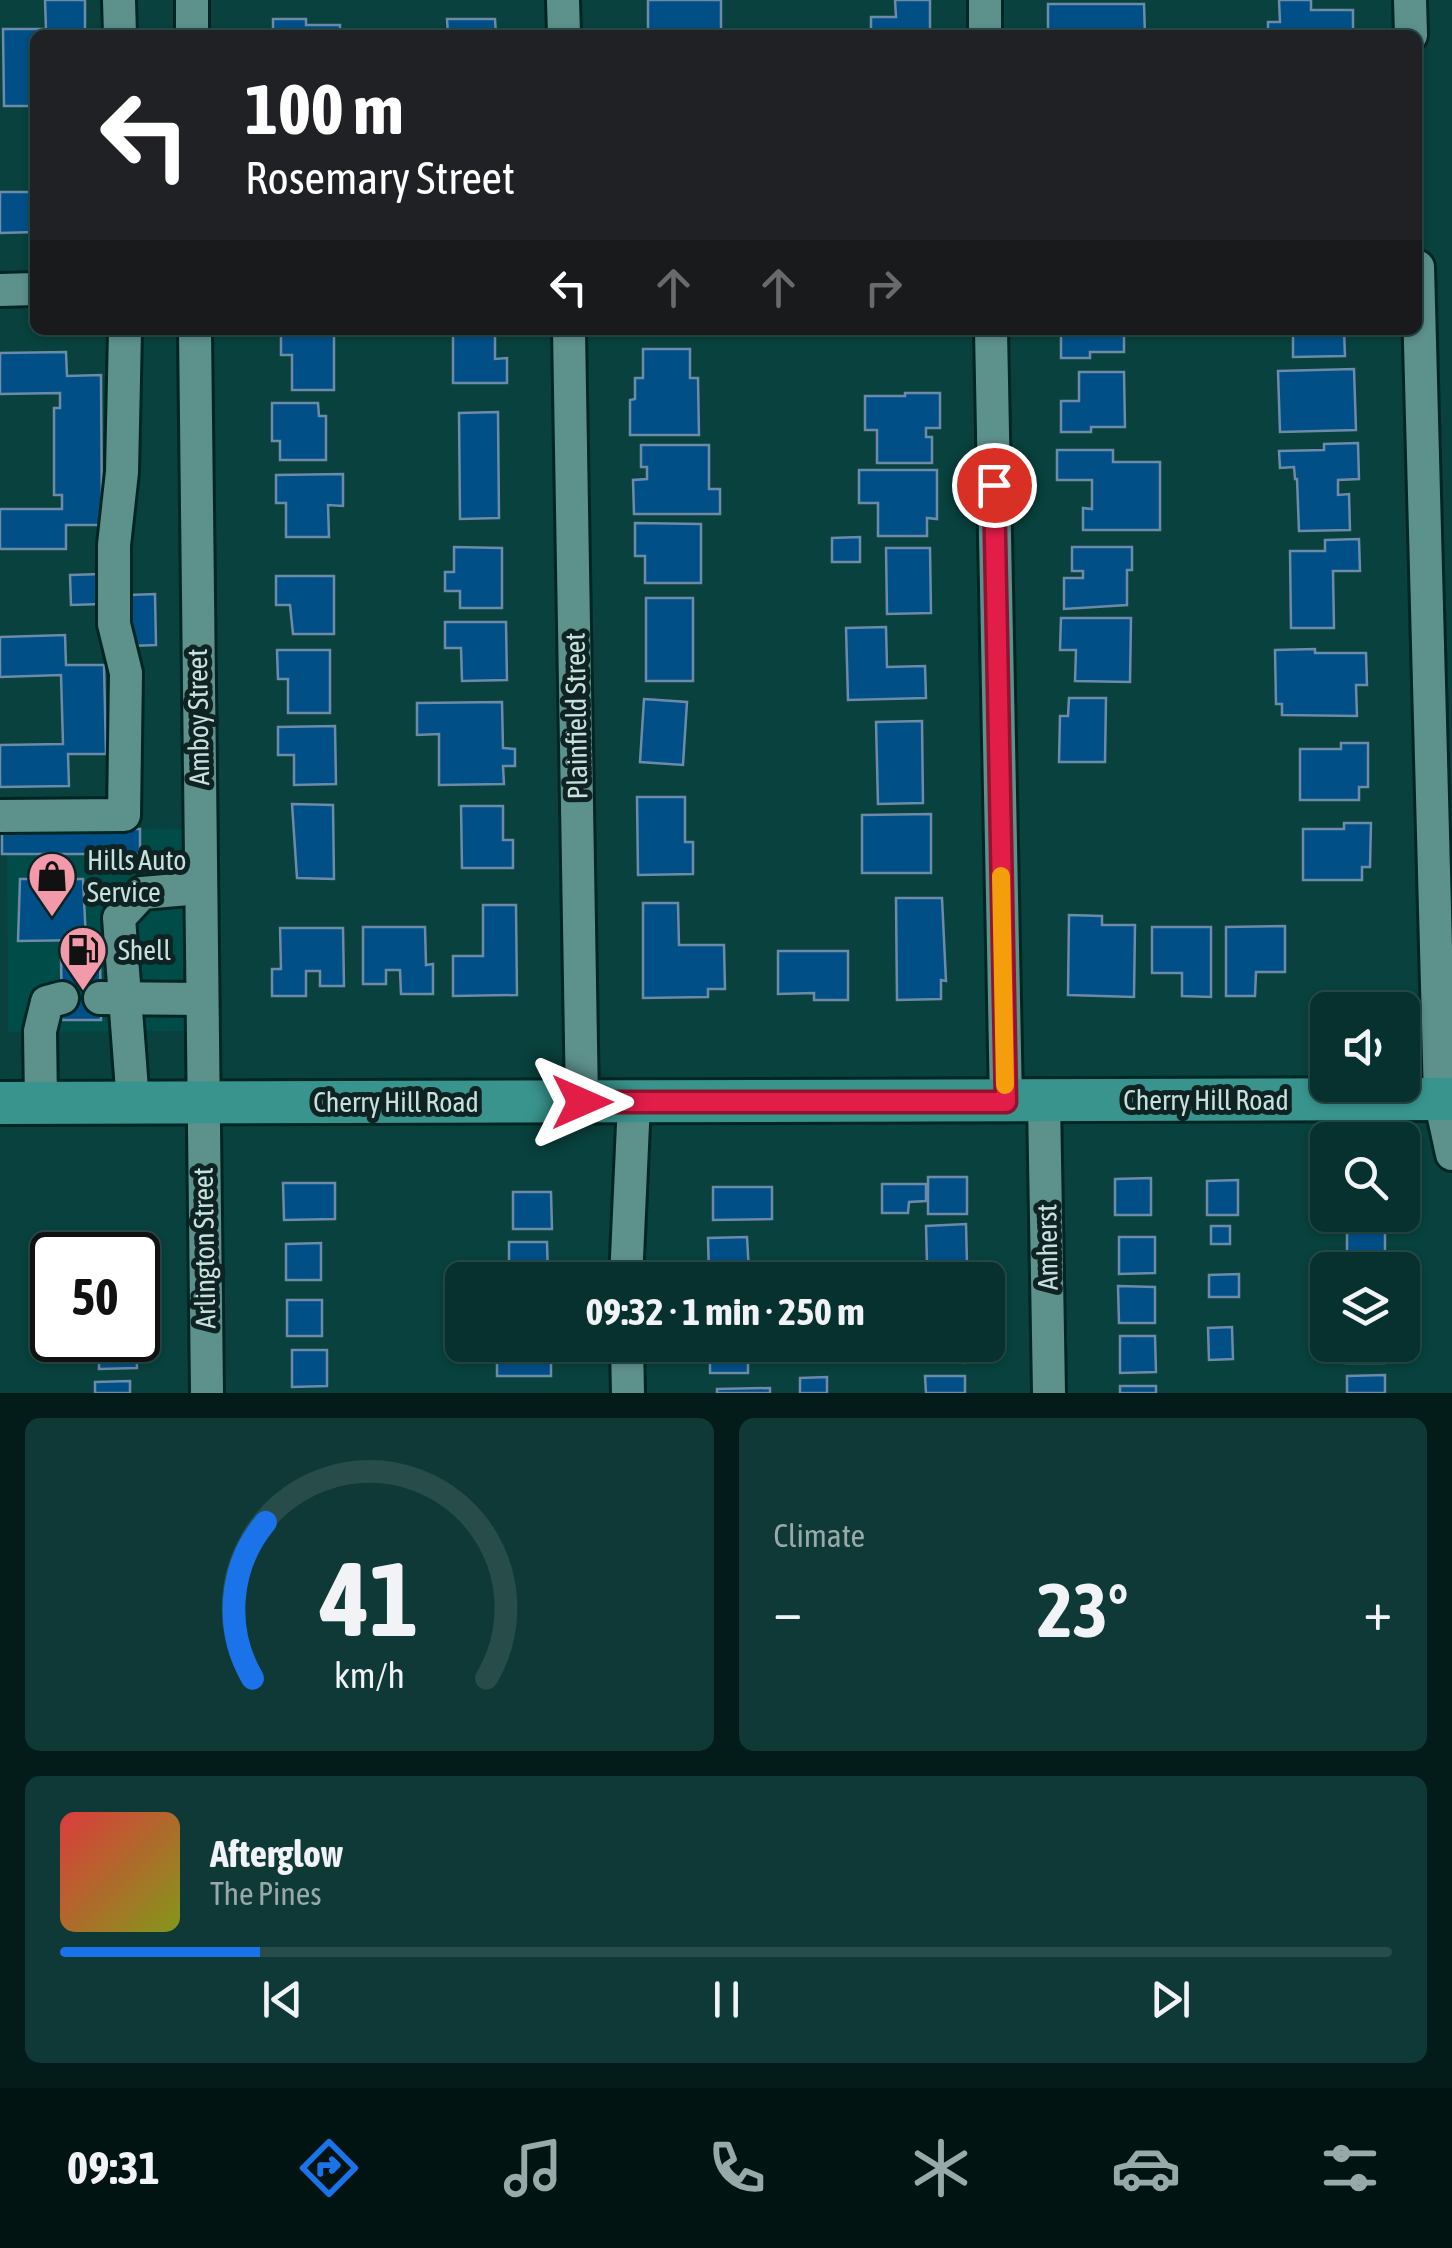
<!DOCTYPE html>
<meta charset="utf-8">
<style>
body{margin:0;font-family:"Asap Condensed",sans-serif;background:#0f3936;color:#f1f3f6;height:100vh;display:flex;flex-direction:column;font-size:38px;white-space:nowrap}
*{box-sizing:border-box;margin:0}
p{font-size:32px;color:#98a9aa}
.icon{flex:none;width:55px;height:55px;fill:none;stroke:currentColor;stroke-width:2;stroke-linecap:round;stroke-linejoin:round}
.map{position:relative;height:1393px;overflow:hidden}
.details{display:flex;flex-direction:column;gap:25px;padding:25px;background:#031b19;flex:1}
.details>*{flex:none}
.top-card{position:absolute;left:30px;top:30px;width:1392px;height:305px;border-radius:15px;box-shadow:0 2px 8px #0004,0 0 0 2px #274c4a;background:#202124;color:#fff;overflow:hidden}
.controls{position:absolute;left:1310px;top:992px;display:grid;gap:20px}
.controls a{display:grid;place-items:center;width:110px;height:110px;border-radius:15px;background:#06312e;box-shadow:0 2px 8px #0004,0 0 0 2px #274c4a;font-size:50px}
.speed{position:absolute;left:30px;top:1232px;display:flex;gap:20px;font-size:50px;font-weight:700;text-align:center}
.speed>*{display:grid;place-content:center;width:130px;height:130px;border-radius:50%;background:#06312e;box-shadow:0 2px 8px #0004,0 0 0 2px #274c4a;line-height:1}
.speed .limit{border:5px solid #111;border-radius:15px;background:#fff;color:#111}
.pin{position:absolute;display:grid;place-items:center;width:85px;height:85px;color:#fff;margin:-42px;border:5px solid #fff;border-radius:50%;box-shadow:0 2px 10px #0007}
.me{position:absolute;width:110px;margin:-55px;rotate:90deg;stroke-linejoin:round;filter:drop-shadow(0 0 8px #0008)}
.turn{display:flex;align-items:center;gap:35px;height:210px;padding:0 50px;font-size:45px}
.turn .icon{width:130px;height:130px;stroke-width:2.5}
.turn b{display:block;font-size:70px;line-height:85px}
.lanes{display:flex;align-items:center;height:95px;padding:0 50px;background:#0003;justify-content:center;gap:50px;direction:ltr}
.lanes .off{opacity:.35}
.big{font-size:75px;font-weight:700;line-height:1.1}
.details .widget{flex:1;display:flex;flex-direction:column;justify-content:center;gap:15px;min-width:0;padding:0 35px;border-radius:15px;background:#0f3936}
.details .dial{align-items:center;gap:0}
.dial svg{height:260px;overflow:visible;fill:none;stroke:#274c4a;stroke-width:7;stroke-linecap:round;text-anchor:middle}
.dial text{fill:#f1f3f6;stroke:none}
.song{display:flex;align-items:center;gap:30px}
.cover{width:120px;height:120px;border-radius:15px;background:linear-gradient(135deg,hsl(0 70% 55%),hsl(70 70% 35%))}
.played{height:10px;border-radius:5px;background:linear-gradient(90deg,#1a73e8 15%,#274c4a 15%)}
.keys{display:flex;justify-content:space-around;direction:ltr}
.heat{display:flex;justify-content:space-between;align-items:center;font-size:55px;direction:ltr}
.details .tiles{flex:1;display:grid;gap:25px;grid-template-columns:1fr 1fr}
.widget:last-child{grid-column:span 2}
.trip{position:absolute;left:445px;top:1262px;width:560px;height:100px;border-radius:15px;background:#06312e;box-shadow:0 2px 8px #0004,0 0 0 2px #274c4a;font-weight:700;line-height:100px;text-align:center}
.tab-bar{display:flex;height:160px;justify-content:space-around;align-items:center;background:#021412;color:#98a9aa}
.tab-bar .icon{width:70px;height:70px}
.tab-bar .active{color:#1a73e8}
.tab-bar b{font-size:45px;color:#f1f3f6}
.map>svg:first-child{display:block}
.built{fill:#004c48}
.building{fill:#004f87;stroke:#6d8ba8;stroke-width:2.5}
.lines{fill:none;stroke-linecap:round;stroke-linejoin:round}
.minor-casing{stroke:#002623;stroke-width:38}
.major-casing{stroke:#002623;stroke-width:48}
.minor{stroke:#5d918c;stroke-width:32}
.major{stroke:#38948d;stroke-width:42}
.route-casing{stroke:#92132f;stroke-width:25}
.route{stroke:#e11d48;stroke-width:18}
.slow{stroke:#f59e0b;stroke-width:18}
.labels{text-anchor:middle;stroke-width:10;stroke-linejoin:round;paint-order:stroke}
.street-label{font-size:28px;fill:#c7e1de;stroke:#0e2322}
.poi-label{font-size:28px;fill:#c7e1de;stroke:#0e2322;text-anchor:start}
</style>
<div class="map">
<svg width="1452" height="1393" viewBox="0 0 1452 1393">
<rect width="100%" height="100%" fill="#08413d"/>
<path class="built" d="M182,829L187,1031L8,1032L7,830Z"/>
<g class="building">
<path d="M45,0H85V35H35V106H4L3,29H46Z"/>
<path d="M648,0H721V35H667V30L648,31Z"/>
<path d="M895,0H930V35H871V17H896Z"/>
<path d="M1279,0H1311V10H1353V35H1268V22H1280Z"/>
<path d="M1048,4H1144L1145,35H1048Z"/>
<path d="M273,19H306V25H340V35H273Z"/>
<path d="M447,19H495L496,35H448Z"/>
<path d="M0,192H35V232L0,233Z"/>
<path d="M281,330H334V390H292V355H281Z"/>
<path d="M453,330H495V359L507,358V383H453Z"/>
<path d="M1061,330H1124V352H1090V358H1061Z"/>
<path d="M1293,330H1344L1345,356L1293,357Z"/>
<path d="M643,349H690V378H698L699,435H630V400L635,399V378H643Z"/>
<path d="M66,352L67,376L101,375L102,525H66V549H0V509H62V495H54V408H60V393L0,394V353Z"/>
<path d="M1354,369L1356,430L1280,432L1278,371Z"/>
<path d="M1079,372H1124L1125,427H1091V432H1061V401H1079Z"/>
<path d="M905,393H940V428H926V437H932V463H877V430H865V396H905Z"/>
<path d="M272,403H318L319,416H326V460H280V441H272Z"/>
<path d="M498,412L499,518L460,519L459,413Z"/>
<path d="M1358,443L1359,479L1338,480V495L1349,494L1350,530L1299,531L1297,479H1295L1294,467L1280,468L1279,451L1324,450V444Z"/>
<path d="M641,445H709V489H720V514H634L633,480L647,479V467H641Z"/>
<path d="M1057,450H1113V462H1160V530H1083V508L1092,509V480H1057Z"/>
<path d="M859,470H937V519L927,518V536H878V503H859Z"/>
<path d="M343,474V506L328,505L329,537H286V503H276V475Z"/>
<path d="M635,523L701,524V583H645V556H635Z"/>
<path d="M860,537V562H832V538Z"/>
<path d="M1359,539L1360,571H1333L1334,628H1291L1290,551H1325V540Z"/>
<path d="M454,547L502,548V608H460V591H445V572H454Z"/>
<path d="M1072,547H1132V570H1127V605L1064,609V578H1083V571H1072Z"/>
<path d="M886,548H930L931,613L887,614Z"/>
<path d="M101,574L102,604L71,605L70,575Z"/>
<path d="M276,576H334V634H293L290,605H276Z"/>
<path d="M155,594L156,645L130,646L129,595Z"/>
<rect x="646" y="598" width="47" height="83"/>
<path d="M1061,618H1131L1130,682L1075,681L1076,650H1060Z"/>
<path d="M445,622H506L507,680L462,681L461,648H445Z"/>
<path d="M886,627L887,667L925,666L926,698L848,700L846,628Z"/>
<path d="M65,635L66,665H104L106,754H68L69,786L0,787V745L63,744L61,675L0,677V637Z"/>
<path d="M1315,649V653H1366L1367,685H1356L1357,716L1282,715V704H1276L1275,650Z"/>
<path d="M277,650H330V713H288V679H278Z"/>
<path d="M1069,698H1106L1105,762H1059L1060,716H1068Z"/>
<path d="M644,699L687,702L683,765L640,762Z"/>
<path d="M502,702L503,748L515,749V766H503L504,784L439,785V734L417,735V703Z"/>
<path d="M922,721L923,803L878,804L876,722Z"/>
<path d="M335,726L336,784L294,785V755H278V727Z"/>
<path d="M1341,743H1368V787H1359V800H1300V749H1341Z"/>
<path d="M637,797H685V842H693V874L638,875Z"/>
<path d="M292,804L333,805L334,879L297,878Z"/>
<path d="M461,806H503V840H513V868H462Z"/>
<path d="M931,814V873H862V815Z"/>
<path d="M1344,823H1371L1370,867H1362V880H1303V829H1344Z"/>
<rect x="2" y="829" width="138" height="25"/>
<path d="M20,879H83L86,940L18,941Z"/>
<path d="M896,898H942L946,981L941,980V999L897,1000Z"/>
<path d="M643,903H678L679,945H724L725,989H708V997L643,998Z"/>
<path d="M483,905H516L517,995L453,996V956H483Z"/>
<path d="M1069,915L1102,916V925H1135L1134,997L1068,995Z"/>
<path d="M1285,926V972H1256L1255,996H1226V927Z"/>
<path d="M363,927H425L426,965L433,964V994H401L400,970H386V984H363Z"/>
<path d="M1152,927H1211V997L1182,996V973H1152Z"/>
<path d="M280,928H343L344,986H320V971H306V996H272V969H281Z"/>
<path d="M778,951H848V1000H814V993L778,994Z"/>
<path d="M100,958L101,1020H62L61,959Z"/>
<rect x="928" y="1177" width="39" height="37"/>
<path d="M1151,1178V1215H1115V1179Z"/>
<path d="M1238,1180V1215H1207V1181Z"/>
<path d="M283,1183H335V1219L284,1220Z"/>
<path d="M882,1184H926V1201L909,1202L908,1213H882Z"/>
<path d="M713,1187H772V1219L713,1220Z"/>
<path d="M513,1192H551L552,1229H513Z"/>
<path d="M966,1224L967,1263H927L926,1226Z"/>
<rect x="1211" y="1226" width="19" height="18"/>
<rect x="1347" y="1227" width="38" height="37"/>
<path d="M747,1237L749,1272L709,1274L708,1238Z"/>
<path d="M1119,1237H1155V1273L1119,1274Z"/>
<path d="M509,1242H547L548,1276L509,1277Z"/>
<path d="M321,1243V1280H286V1244Z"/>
<path d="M1239,1274V1297H1209V1275Z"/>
<path d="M930,1275L967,1276V1280H930Z"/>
<path d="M1118,1286L1155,1287V1323H1119Z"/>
<rect x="287" y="1300" width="35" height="36"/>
<path d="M1232,1327L1233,1359L1209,1360L1208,1328Z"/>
<path d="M1120,1336H1155L1156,1372L1120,1373Z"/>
<path d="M99,1340H136L137,1368L99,1369Z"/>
<rect x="497" y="1345" width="54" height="31"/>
<rect x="710" y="1345" width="38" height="28"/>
<path d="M934,1345H966L965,1363L933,1361Z"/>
<rect x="1346" y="1345" width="38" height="18"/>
<path d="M292,1350H327V1386L292,1387Z"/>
<path d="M1385,1375V1393H1347V1376Z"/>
<path d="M925,1376H965V1393H926Z"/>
<path d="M827,1377V1393H800V1378Z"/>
<path d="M130,1381V1393H95V1382Z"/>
<rect x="1120" y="1386" width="36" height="7"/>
<path d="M770,1388V1393H717V1389Z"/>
</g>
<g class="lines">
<g class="minor-casing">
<g id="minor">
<path d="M119,0L120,35"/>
<path d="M192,0V35"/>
<path d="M563,0L564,35"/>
<path d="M985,0V35"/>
<path d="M1410,0L1411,35"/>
<path d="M1418,267L1440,1099L1452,1154"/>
<path d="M0,290L35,289"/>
<path d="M195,330L207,1393"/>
<path d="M569,330L582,1102"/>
<path d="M991,330L1006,1102"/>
<path d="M0,816L124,815L126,673L114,624V545L122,472L125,330"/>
<path d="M100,998L201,999"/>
<path d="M1044,1101L1049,1393"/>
<path d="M41,1103L40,1031L47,1002L62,998"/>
<path d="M133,1103L119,918L142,893L200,888"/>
<path d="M626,1280L634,1102"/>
<path d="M627,1345L628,1393"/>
</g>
</g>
<g class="major-casing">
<path id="major" d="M0,1103L1452,1099"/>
</g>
<use href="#minor" class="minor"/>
<use href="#major" class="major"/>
</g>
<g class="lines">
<g class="route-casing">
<path id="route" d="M582,1102H1006L994,485"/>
</g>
<use href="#route" class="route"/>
<path class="slow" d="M1001,876L1005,1085"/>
</g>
<defs>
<g id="shop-pin" transform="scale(2.5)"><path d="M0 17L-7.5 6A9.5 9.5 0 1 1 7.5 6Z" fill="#f39aaa" stroke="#0e2322"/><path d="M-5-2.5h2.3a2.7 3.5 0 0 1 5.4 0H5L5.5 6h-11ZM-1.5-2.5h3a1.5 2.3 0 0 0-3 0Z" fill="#111"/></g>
<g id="fuel-pin" transform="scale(2.5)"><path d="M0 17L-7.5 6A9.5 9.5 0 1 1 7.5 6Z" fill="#f39aaa" stroke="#0e2322"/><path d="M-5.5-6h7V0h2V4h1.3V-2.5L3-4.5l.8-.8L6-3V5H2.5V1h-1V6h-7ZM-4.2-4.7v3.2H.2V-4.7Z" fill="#111"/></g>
</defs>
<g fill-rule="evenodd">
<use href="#shop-pin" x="52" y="876"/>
<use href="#fuel-pin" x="83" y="950"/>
</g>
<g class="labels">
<g class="street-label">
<text transform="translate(576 716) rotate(-91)" y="10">Plainfield Street</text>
<text transform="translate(198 717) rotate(-91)" y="10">Amboy Street</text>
<text x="1206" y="1110">Cherry Hill Road</text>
<text x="396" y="1112">Cherry Hill Road</text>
<text transform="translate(1047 1247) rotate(-91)" y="10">Amherst</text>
<text transform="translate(204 1248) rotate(-91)" y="10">Arlington Street</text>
</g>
<g class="poi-label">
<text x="87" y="870">Hills Auto<tspan x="87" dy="32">Service</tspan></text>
<text x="118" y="960">Shell</text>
</g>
</g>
</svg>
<div class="controls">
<a><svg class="icon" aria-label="sound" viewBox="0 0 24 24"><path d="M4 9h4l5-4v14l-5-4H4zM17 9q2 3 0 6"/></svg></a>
<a><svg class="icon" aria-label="search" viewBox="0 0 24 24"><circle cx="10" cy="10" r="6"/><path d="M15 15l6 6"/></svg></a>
<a><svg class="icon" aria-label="layers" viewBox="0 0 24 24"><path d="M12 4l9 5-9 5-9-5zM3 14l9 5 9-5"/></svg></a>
</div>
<div class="speed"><div class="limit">50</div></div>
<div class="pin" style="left:994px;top:485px;background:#d93025"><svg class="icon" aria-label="arrive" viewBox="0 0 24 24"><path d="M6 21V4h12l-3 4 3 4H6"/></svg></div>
<svg class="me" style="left:582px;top:1102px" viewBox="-20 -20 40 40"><path d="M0-17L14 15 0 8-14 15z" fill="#e11d48" stroke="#fff" stroke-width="4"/></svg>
<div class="trip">09:32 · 1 min · 250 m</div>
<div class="top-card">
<div class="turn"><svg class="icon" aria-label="left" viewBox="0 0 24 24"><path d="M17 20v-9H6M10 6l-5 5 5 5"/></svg><div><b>100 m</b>Rosemary Street</div></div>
<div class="lanes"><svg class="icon" aria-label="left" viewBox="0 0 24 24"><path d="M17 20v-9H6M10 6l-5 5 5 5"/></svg><svg class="icon off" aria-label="ahead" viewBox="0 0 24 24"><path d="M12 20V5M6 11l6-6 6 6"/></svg><svg class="icon off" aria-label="ahead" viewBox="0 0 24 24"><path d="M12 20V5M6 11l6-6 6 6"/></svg><svg class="icon off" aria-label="right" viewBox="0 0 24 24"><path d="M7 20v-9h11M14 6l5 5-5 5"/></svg></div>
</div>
</div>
<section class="details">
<div class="tiles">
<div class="widget dial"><svg viewBox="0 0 100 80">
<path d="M14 69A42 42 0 1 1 86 69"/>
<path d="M14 69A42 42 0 0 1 18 21" stroke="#1a73e8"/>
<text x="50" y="56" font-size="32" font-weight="700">41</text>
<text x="50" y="72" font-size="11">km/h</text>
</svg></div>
<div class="widget"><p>Climate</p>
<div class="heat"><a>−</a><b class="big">23°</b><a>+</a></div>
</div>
<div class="widget">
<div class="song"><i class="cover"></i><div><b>Afterglow</b><p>The Pines</p></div></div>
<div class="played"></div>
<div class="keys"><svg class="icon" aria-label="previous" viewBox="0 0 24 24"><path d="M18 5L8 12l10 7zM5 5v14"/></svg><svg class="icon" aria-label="pause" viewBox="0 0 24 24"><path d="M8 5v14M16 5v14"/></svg><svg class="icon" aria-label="next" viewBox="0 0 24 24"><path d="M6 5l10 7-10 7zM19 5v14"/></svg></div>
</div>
</div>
</section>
<nav class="tab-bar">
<b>09:31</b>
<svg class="icon active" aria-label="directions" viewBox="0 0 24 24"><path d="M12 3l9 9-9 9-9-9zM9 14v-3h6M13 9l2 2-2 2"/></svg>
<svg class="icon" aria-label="music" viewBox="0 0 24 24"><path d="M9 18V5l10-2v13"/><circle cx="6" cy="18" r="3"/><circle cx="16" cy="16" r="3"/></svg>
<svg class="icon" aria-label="phone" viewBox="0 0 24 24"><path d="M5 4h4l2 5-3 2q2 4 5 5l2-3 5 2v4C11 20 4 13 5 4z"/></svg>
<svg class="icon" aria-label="climate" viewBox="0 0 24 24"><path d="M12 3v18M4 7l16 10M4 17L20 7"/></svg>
<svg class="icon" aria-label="car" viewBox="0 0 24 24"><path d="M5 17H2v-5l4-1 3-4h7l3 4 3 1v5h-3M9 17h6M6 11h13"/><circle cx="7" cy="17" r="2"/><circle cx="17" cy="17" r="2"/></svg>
<svg class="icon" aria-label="filters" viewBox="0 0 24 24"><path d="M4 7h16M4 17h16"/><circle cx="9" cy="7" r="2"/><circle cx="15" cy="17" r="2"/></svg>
</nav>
